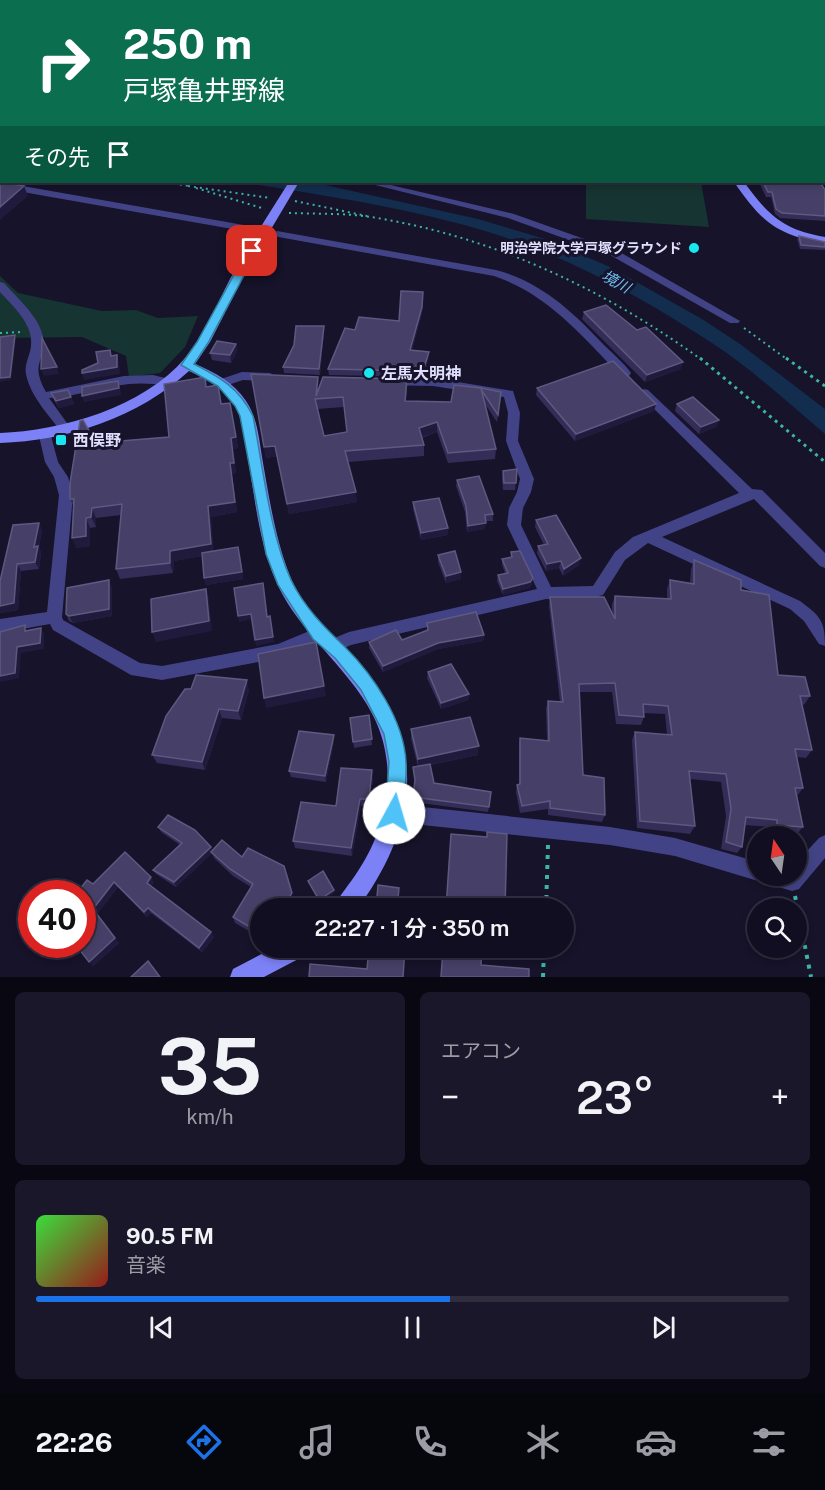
<!DOCTYPE html>
<html lang="ja">
<meta charset="utf-8">
<style>
body{margin:0;font-family:"Public Sans","Noto Sans JP",sans-serif;background:#191729;color:#f1f3f6;height:100vh;display:flex;flex-direction:column;font-size:22px;white-space:nowrap}
*{box-sizing:border-box;margin:0}
p{font-size:20px;color:#9c9ca5}
.icon{flex:none;width:33px;height:33px;fill:none;stroke:currentColor;stroke-width:2;stroke-linecap:round;stroke-linejoin:round}
.map{position:relative;height:977px;overflow:hidden}
.side{display:flex;flex-direction:column;gap:15px;padding:15px;background:#090812;flex:1}
.side>*{flex:none}
.guide{position:absolute;left:0px;top:0px;width:825px;height:183px;box-shadow:0 3px 9px #0003,0 0 0 2px #302e3e;background:#0b6e4f;color:#fff;overflow:hidden}
.needle{width:39px;rotate:347deg}
.tools{position:absolute;left:747px;top:826px;display:grid;gap:12px}
.tools a{display:grid;place-items:center;width:60px;height:60px;border-radius:50%;background:#100e20;box-shadow:0 3px 9px #0003,0 0 0 2px #302e3e;font-size:30px}
.speed{position:absolute;left:18px;top:880px;display:flex;gap:12px;font-size:30px;font-weight:700;text-align:center}
.speed>*{display:grid;place-content:center;width:78px;height:78px;border-radius:50%;background:#100e20;box-shadow:0 3px 9px #0003,0 0 0 2px #302e3e;line-height:1}
.speed .limit{border:9px solid #d22;background:#fff;color:#111}
.pin{position:absolute;display:grid;place-items:center;width:51px;height:51px;color:#fff;margin:-26px;border-radius:12px;box-shadow:0 3px 9px #0006}
.me{position:absolute;width:66px;margin:-33px;rotate:6deg;stroke-linejoin:round;filter:drop-shadow(0 0 4px #0008)}
.turn{display:flex;align-items:center;gap:21px;height:126px;padding:0 24px;font-size:27px}
.turn .icon{width:78px;height:78px;stroke-width:2.5}
.turn b{display:block;font-size:42px;line-height:51px}
.then{display:flex;align-items:center;height:57px;padding:0 24px;background:#0003;gap:12px;font-size:22px}
.big{font-size:45px;font-weight:600;line-height:1.1}
.side .widget{flex:1;display:flex;flex-direction:column;justify-content:center;gap:9px;min-width:0;padding:0 21px;border-radius:9px;background:#191729}
.side .dial{align-items:center;gap:0}
.dial b{font-size:78px;line-height:1}
.song{display:flex;align-items:center;gap:18px}
.cover{width:72px;height:72px;border-radius:9px;background:linear-gradient(135deg,hsl(120 70% 55%),hsl(0 70% 35%))}
.played{height:6px;border-radius:3px;background:linear-gradient(90deg,#1a73e8 55%,#302e3e 55%)}
.keys{display:flex;justify-content:space-around;direction:ltr}
.heat{display:flex;justify-content:space-between;align-items:center;font-size:33px;direction:ltr}
.side .tiles{flex:1;display:grid;gap:15px;grid-template-columns:1fr 1fr}
.widget:last-child{grid-column:span 2}
.trip{position:absolute;left:250px;top:898px;width:324px;height:60px;border-radius:30px;background:#100e20;box-shadow:0 3px 9px #0003,0 0 0 2px #302e3e;font-weight:600;line-height:60px;text-align:center}
.menu{display:flex;height:96px;justify-content:space-around;align-items:center;background:#06060d;color:#9c9ca5}
.menu .icon{width:42px;height:42px}
.menu .on{color:#1a73e8}
.menu b{font-size:27px;color:#f1f3f6}
.map>svg:first-child{display:block}
.green{fill:#163431}
.water{fill:#132d4e}
.lines{fill:none;stroke-linecap:round;stroke-linejoin:round}
.path-far3{stroke:#3ab5a6;stroke-width:1.5;stroke-dasharray:1.5 2;stroke-linecap:butt}
.path-far2{stroke:#3ab5a6;stroke-width:2;stroke-dasharray:2 4;stroke-linecap:butt}
.path-far1{stroke:#3ab5a6;stroke-width:3;stroke-dasharray:3 4.5;stroke-linecap:butt}
.path{stroke:#3ab5a6;stroke-width:4;stroke-dasharray:4 6;stroke-linecap:butt}
.lane{stroke:#424386;stroke-width:4}
.street{fill:#424386;fill-rule:evenodd}
.secondary{fill:#7c81f6;fill-rule:evenodd}
.wall{fill:#332d57;fill-rule:evenodd}
.shaded-wall{fill:#201b3d}
.building{fill:#464068;stroke:#5e5980;stroke-width:1.5;fill-rule:evenodd}
.route{fill:#4fc3f7;stroke:#337fa1;stroke-width:1.5}
.poi-dot{fill:#18e7ef;stroke:#16132a;stroke-width:2}
.labels{text-anchor:middle;stroke-width:6;stroke-linejoin:round;paint-order:stroke}
.far-poi-label{font-size:14px;font-weight:bold;fill:#e0dffd;stroke:#16132a;text-anchor:end}
.far-water-label{font-size:15px;font-style:italic;fill:#74c1f5;stroke:#16132a}
.poi-label{font-size:16px;font-weight:bold;fill:#e0dffd;stroke:#16132a;text-anchor:start}
</style>
<div class="map">
<svg width="825" height="977" viewBox="0 0 825 977">
<rect width="100%" height="100%" fill="#16132a"/>
<g class="green">
<path d="M586,182H701L709,227L586,219Z"/>
<path d="M0,276L18,293L102,311L136,310L158,318L198,316L185,347L160,373L129,377L126,356L82,337L0,338Z"/>
</g>
<path class="water" d="M240,182L316,183L478,219L545,239L610,267L702,319L740,344L825,409V434C788,403 752,369 712,343C660,309 606,278 549,254C455,214 340,198 240,182Z"/>
<g class="lines">
<g class="path-far3">
<path d="M815,0L818,2"/>
<path d="M18,2L22,0"/>
</g>
<g class="path-far2">
<path d="M162,182L190,186"/>
<path d="M188,186L270,198"/>
<path d="M196,188L265,209"/>
<path d="M295,201L367,216"/>
<path d="M289,213C316,214 344,213 371,217C491,236 604,289 702,360"/>
<path d="M744,328L788,360"/>
<path d="M0,333L22,332"/>
</g>
<g class="path-far1">
<path d="M700,358L825,462"/>
<path d="M786,358L825,386"/>
</g>
<g class="path">
<path d="M795,896L811,977"/>
<path d="M546,909L548,845"/>
<path d="M543,977L544,948"/>
</g>
<g class="lane">
<path d="M562,0L566,2"/>
<path d="M824,134L825,137"/>
</g>
<g class="street">
<path d="M346,0H359L343,2Z"/>
<path d="M424,0H432L433,2H425Z"/>
<path d="M656,0H664L665,2H657Z"/>
<rect x="0" y="122" width="2" height="6"/>
<path d="M0,182L255,227L260,230L255,233L0,188Z"/>
<path d="M363,182H378L514,214L618,251L740,321L738,323H730L610,255L508,218Z"/>
<path d="M277,231L496,270C542,282 574,313 605,346C614,355 624,363 631,373L629,376H621C582,336 548,294 494,276L273,236L272,234Z"/>
<path d="M0,282L4,283C17,298 39,316 43,337C47,361 29,362 46,392L124,376L153,375L169,379L171,382L165,386C121,377 90,396 49,398L72,430L70,433H62C49,415 30,396 26,374C24,364 30,356 31,346C34,325 13,306 0,292Z"/>
<path d="M242,372L270,373L276,377L270,381L243,380L222,387L216,383L218,380Z"/>
<path d="M388,378H433L513,391L520,413L518,441L534,479L531,492L523,508L521,525L551,587L593,586L615,552L633,537L739,493L638,393L644,389L648,390L752,489L762,490L825,553V568L820,566L754,499L662,537L800,601C820,616 825,620 825,646L819,644L804,621L790,609L648,543L625,560L603,595L587,600L546,599L351,645L333,653L327,651L325,646L327,641L349,632L537,589L507,525L509,508L517,492L520,479L506,441L508,413L504,397L433,386L384,385L382,382L384,379Z"/>
<path d="M45,432L51,436L58,462L68,477L73,495L62,617L63,620L140,663L162,666L278,644L319,627L324,629L327,634L324,639L280,658L162,680L131,675L53,630L50,624L0,633V619L47,612L59,495L54,477L45,462L39,436Z"/>
<path d="M394,804L610,827L675,838L758,862V876H796V863L819,838L825,835V858L799,889L792,891L765,883L764,879L758,881L675,856L610,845L394,822L388,819L385,813L388,807Z"/>
</g>
<g class="secondary">
<path d="M289,182H299L248,268L210,342L195,364C215,372 234,383 246,401C257,417 259,438 262,457C269,497 275,538 290,576C321,649 394,670 406,762C413,814 388,868 357,909H333C339,895 350,884 358,871C379,839 391,801 387,763C380,684 304,648 275,579C259,541 255,499 248,459C245,442 244,422 235,406C225,389 206,379 189,371C139,417 67,441 0,443V433C61,431 144,407 185,358C205,335 216,306 230,279C248,246 269,214 289,182Z"/>
<path d="M734,182H744C768,215 783,230 825,237V243C777,236 761,221 734,182Z"/>
<path d="M273,948H307L304,956L264,977H230L233,969Z"/>
</g>
</g>
<g class="wall">
<path d="M825,157V183L821,184L825,190V221L780,218L775,214L771,197H766L759,182H824Z"/>
<path d="M799,236L825,242V250L800,249L797,239Z"/>
<path d="M423,292L422,313L412,350L429,358L423,377L329,375L328,369L399,321Z"/>
<path d="M584,312L681,369L645,382L582,319Z"/>
<path d="M324,326V332L320,375L284,373L283,367Z"/>
<path d="M236,344L237,351L231,363L212,360L210,353Z"/>
<path d="M251,374L319,388L407,390L406,401L451,402L454,385L501,392L497,422L485,404L496,449L495,459L448,463L437,432L422,438L424,445V456L348,462L357,502L289,514L277,456L266,458ZM344,407L347,432L324,436L318,409Z"/>
<path d="M218,385L222,404L232,413L238,448L233,449L236,473L232,474L237,512L211,517L213,551L240,554L243,579L206,585L204,578L202,556L174,561L173,573L120,579L116,569L121,515L96,518V527L90,528V546L76,548L74,508L70,499L96,443L169,437L207,387Z"/>
<path d="M537,388L656,404L654,411L575,441L536,395Z"/>
<path d="M51,393L71,397L74,404L59,408L54,400Z"/>
<path d="M677,404L719,420L716,427L699,434L675,411Z"/>
<path d="M517,469L515,490H503L502,479L503,471Z"/>
<path d="M457,480L493,514V521H485V529L467,532L465,512L456,486Z"/>
<path d="M413,502L448,528V535L421,540L413,509Z"/>
<path d="M536,520L579,565L563,576L559,568L546,571L537,553L538,546L544,545L535,527Z"/>
<path d="M42,530L39,547L41,553L39,569L21,571L18,610L0,613V581Z"/>
<path d="M511,552L532,584L529,588L503,595L497,581L498,575L505,573L502,565V559L511,557Z"/>
<path d="M438,555L461,572V579L446,583L438,562Z"/>
<path d="M694,560L741,590L778,675L810,696L804,705L802,704L812,750L806,758L797,757L803,788L797,796L803,827L797,834L771,832V827L745,825L742,847L737,853L721,849L726,816L721,782L690,779L695,826L690,834L637,828L632,740L635,732L667,735L665,714L644,713V717L641,725L616,724L612,692H579L583,775L605,815L602,822L548,815V809L520,813L516,792L517,785L519,784V746L520,738L547,740L546,709L548,701L560,702L549,606L550,597L612,613V604L615,596L667,599V589L670,580L690,583L691,569Z"/>
<path d="M112,587V616L73,623L69,621L66,614Z"/>
<path d="M427,623L484,635L483,641L438,649L383,672L369,648V642L402,640L427,630Z"/>
<path d="M428,672L469,694L468,700L441,709L427,678Z"/>
<path d="M191,689L249,690L241,720L222,718L205,770L157,763L152,755Z"/>
<path d="M369,715L372,745L354,748L350,718Z"/>
<path d="M411,729L478,755L430,765L434,783L489,807L488,812L413,802L415,783L413,767H418L411,739Z"/>
<path d="M334,741L326,782L291,777L289,771Z"/>
<path d="M373,778L369,807L361,806L352,856L295,848L293,841Z"/>
<path d="M158,827L211,847L212,850L242,857L284,866L293,899L288,909H261V938L235,923L233,917L251,887L233,876L214,858L212,853L176,887L156,874L153,870L180,845L161,832Z"/>
<path d="M154,882L151,886L211,932L214,937L202,952L151,913L147,917L118,887L97,914L119,943L93,966V926L82,918V894L93,884Z"/>
</g>
<g class="shaded-wall">
<path d="M386,0H398L386,2Z"/>
<path d="M24,186L28,196L0,220V207Z"/>
<path d="M422,307V313L410,356V350Z"/>
<path d="M324,326V332L320,375L319,369Z"/>
<path d="M15,335L16,338L11,380L0,382V378Z"/>
<path d="M236,344L237,351L231,363L230,355Z"/>
<path d="M429,352V358L423,377V371Z"/>
<path d="M117,355L119,362L120,374L84,380L82,373Z"/>
<path d="M683,362L681,369L645,382L647,375Z"/>
<path d="M57,367L59,374L44,376L41,369Z"/>
<path d="M318,377L319,387L316,396Z"/>
<path d="M118,381L120,387L121,395L84,402L82,396Z"/>
<path d="M71,397L74,404L59,408L56,401Z"/>
<path d="M230,403L238,448L233,449L236,473L232,474L237,512L211,517L213,554L174,561L173,573L170,563V551L208,506L230,463Z"/>
<path d="M656,404L654,411L575,441L576,434Z"/>
<path d="M719,420L716,427L699,434L701,427Z"/>
<path d="M437,422V432L419,438V428Z"/>
<path d="M275,446L277,456L266,458L264,447Z"/>
<path d="M356,492L357,502L289,514L287,504Z"/>
<path d="M92,508L96,518V527L91,517Z"/>
<path d="M86,518L90,528V546L76,548L72,538Z"/>
<path d="M39,523L42,530L39,547L41,553L39,569L35,562L34,547Z"/>
<path d="M486,523L485,529L467,532L468,526Z"/>
<path d="M448,528V535L421,540V533Z"/>
<path d="M238,547L243,579L206,585L204,578Z"/>
<path d="M581,558L579,565L563,576L564,569Z"/>
<path d="M561,561L559,568L546,571L547,564Z"/>
<path d="M17,564L21,571L18,610L0,613V606Z"/>
<path d="M461,572V579L446,583V576Z"/>
<path d="M533,578L532,584L529,588L503,595V589Z"/>
<path d="M109,580L112,587V616L73,623L69,616Z"/>
<path d="M206,589L209,599L212,631L156,642L152,632Z"/>
<path d="M251,614L252,619L239,622L238,616Z"/>
<path d="M270,616L274,642L256,646L255,640Z"/>
<path d="M41,628L44,634V649L21,653L19,678L0,682V676L17,647Z"/>
<path d="M484,635L483,641L438,649L383,672V666L438,643Z"/>
<path d="M247,680L249,690L241,720L238,711Z"/>
<path d="M324,686L326,696L266,708L264,698Z"/>
<path d="M469,694L468,700L441,709V703Z"/>
<path d="M219,709L222,718L205,770L202,762Z"/>
<path d="M334,735V741L326,782L325,776Z"/>
<path d="M479,746L478,755L418,767V759Z"/>
<path d="M372,770L373,778L369,807V799Z"/>
<path d="M360,799L361,806L352,856L351,848Z"/>
<path d="M211,847L213,852L176,887L174,882Z"/>
<path d="M151,877L154,882L150,888L147,883Z"/>
<path d="M114,882L118,887L97,914L119,943L93,966L89,962L115,938L93,909Z"/>
<path d="M334,890L335,892L320,903L319,900Z"/>
<path d="M292,893L293,899L288,909H282Z"/>
<path d="M148,908L151,913L147,917L144,912Z"/>
<path d="M211,932L214,937L202,952L199,948Z"/>
</g>
<g class="building">
<path d="M90,0H128L127,2H88Z"/>
<rect x="197" y="0" width="21" height="2"/>
<path d="M281,0H308L310,2H274Z"/>
<path d="M405,0H483V2H408Z"/>
<path d="M824,60H825V67H824V72Z"/>
<path d="M824,73L825,74V121L824,118Z"/>
<rect x="824" y="157" width="1" height="21"/>
<path d="M0,182L24,186L0,207Z"/>
<path d="M763,182H820L825,190V216L782,213L776,209L772,192H768Z"/>
<path d="M799,236L825,242V247L801,245Z"/>
<path d="M401,291L423,292L422,307L410,350L429,352L423,371L328,369L345,328L355,330L359,317L399,321Z"/>
<path d="M606,305L637,330L646,327L683,362L647,375L584,312Z"/>
<path d="M296,326H324L319,369L283,367L294,345Z"/>
<path d="M15,335L10,377L0,378V337Z"/>
<path d="M42,338L57,367L41,369Z"/>
<path d="M217,341L236,344L230,355L210,353Z"/>
<path d="M110,350L111,356L117,355V367L82,373V370L98,363L96,352Z"/>
<path d="M613,361L656,404L576,434L537,388Z"/>
<path d="M251,374L318,377L316,396L323,377L407,379L405,401L451,402L454,385L481,388L496,449L448,453L437,422L419,428L424,445L345,451L356,492L287,504L275,446L264,447ZM343,397L347,432L324,436L315,399Z"/>
<path d="M205,377L206,387L218,385L221,404L230,403L236,437L231,438L234,463H230L235,502L208,506L211,544L170,551V563L116,569L122,504L92,508L91,517L86,518V536L72,538L74,499H70V483L80,421L83,420L96,443L169,437L164,384Z"/>
<path d="M118,381L119,388L82,396V387Z"/>
<path d="M481,388L501,392L498,415L482,391Z"/>
<path d="M68,390L71,397L56,401L51,393Z"/>
<path d="M693,397L719,420L701,427L677,404Z"/>
<path d="M517,469L516,483H504L503,471Z"/>
<path d="M479,476L493,514L485,515L486,523L468,526L466,506L457,480Z"/>
<path d="M439,498L448,528L421,533L413,502Z"/>
<path d="M556,515L581,558L564,569L561,561L547,564L538,546L548,544L536,520Z"/>
<path d="M39,523L34,547L38,546L35,562L17,564L14,603L0,606V581L13,525Z"/>
<path d="M238,547L242,572L204,578L202,553Z"/>
<path d="M455,551L461,572L446,576L438,555Z"/>
<path d="M520,551L533,578L530,582L503,589L498,575L508,573L502,559L512,557L511,552Z"/>
<path d="M694,560L741,580V590L769,595L778,675L805,677L810,696H800L812,750L795,749L803,788H795L803,827L777,825V820L746,817L742,847L726,842L731,809L726,774L689,771L695,826L640,821L635,732L672,735L668,706L643,704L644,717L619,715L615,683L579,684L583,775L604,778L605,815L550,808V801L522,806L517,785L520,784V738L549,741L548,701L563,702L550,597H604L615,619V596L671,599L670,580L694,584Z"/>
<path d="M109,580V609L69,616L66,614L67,588Z"/>
<path d="M263,583L267,617L270,616L273,637L255,640L251,614L238,616L234,588Z"/>
<path d="M206,589L209,621L152,632L151,599Z"/>
<path d="M476,612L484,635L438,643L383,666L369,642L396,630L402,640L428,630L427,623Z"/>
<path d="M25,625V631L41,628L40,643L17,647L15,673L0,676V632Z"/>
<path d="M316,642L324,686L264,698L258,654Z"/>
<path d="M451,664L469,694L441,703L428,672Z"/>
<path d="M196,675L247,680L238,711L219,709L202,762L152,755L166,716L185,689H191Z"/>
<path d="M369,715L372,739L353,742L350,718Z"/>
<path d="M470,717L479,746L418,759L411,729Z"/>
<path d="M299,731L334,735L325,776L289,771Z"/>
<path d="M430,764L434,783L491,792L489,807L413,797L415,780L413,767Z"/>
<path d="M341,768L372,770L369,799H360L351,848L293,841L301,802L336,806Z"/>
<path d="M168,815L195,830L211,847L174,882L153,870L182,843L158,827Z"/>
<path d="M487,832L507,834L505,909H446L451,834L487,837Z"/>
<path d="M222,840L242,857L248,848L284,866L292,893L282,909H261V934L233,917L253,884L230,869L211,852Z"/>
<path d="M125,852L151,877L147,883L211,932L199,948L148,908L144,912L114,882L93,909L115,938L89,962L76,945H82V935L94,925L82,917V894H76L87,880L93,884Z"/>
<path d="M323,871L334,890L319,900L308,881Z"/>
<path d="M378,885L399,888L397,909H376Z"/>
<path d="M369,948H405L403,977H309L310,964L367,969Z"/>
<path d="M443,948H482L481,965L529,969V977H441Z"/>
<path d="M148,961L160,977H131Z"/>
</g>
<path class="route" d="M252,248L257,251L208,343L194,364C220,377 239,388 253,416C263,467 270,534 291,580C304,607 325,628 345,647C374,676 404,721 406,762C407,779 404,796 403,813L400,819L394,822L387,819L385,813L389,762L384,734L361,690L335,658L313,639L278,585L266,554L240,416L235,406L218,386L181,365L197,342L247,251Z"/>
<g class="poi-dot">
<circle cx="694" cy="248" r="6"/>
<circle cx="369" cy="373" r="6"/>
<rect x="55" y="434" width="12" height="12" rx="3"/>
</g>
<g class="labels">
<g class="far-poi-label">
<text x="682" y="253">明治学院大学戸塚グラウンド</text>
</g>
<g class="far-water-label">
<text transform="translate(616 282) rotate(29)" y="5">境川</text>
</g>
<g class="poi-label">
<text x="381" y="379">左馬大明神</text>
<text x="73" y="446">西俣野</text>
</g>
</g>
</svg>
<div class="tools">
<a><svg class="needle" viewBox="-14 -14 28 28"><path d="M0-13l5 13h-10z" fill="#e53935"/><path d="M0 13l5-13h-10z" fill="#9c9ca5"/></svg></a>
<a><svg class="icon" aria-label="search" viewBox="0 0 24 24"><circle cx="10" cy="10" r="6"/><path d="M15 15l6 6"/></svg></a>
</div>
<div class="speed"><div class="limit">40</div></div>
<div class="pin" style="left:252px;top:251px;background:#d93025"><svg class="icon" aria-label="arrive" viewBox="0 0 24 24"><path d="M6 21V4h12l-3 4 3 4H6"/></svg></div>
<svg class="me" style="left:394px;top:813px" viewBox="-20 -20 40 40"><circle r="19" fill="#fff"/><path d="M0-13L10 11 0 6-10 11z" fill="#4fc3f7"/></svg>
<div class="trip">22:27 · 1 分 · 350 m</div>
<div class="guide">
<div class="turn"><svg class="icon" aria-label="right" viewBox="0 0 24 24"><path d="M7 20v-9h11M14 6l5 5-5 5"/></svg><div><b>250 m</b>戸塚亀井野線</div></div>
<div class="then">その先<svg class="icon" aria-label="arrive" viewBox="0 0 24 24"><path d="M6 21V4h12l-3 4 3 4H6"/></svg></div>
</div>
</div>
<section class="side">
<div class="tiles">
<div class="widget dial"><b>35</b><p>km/h</p></div>
<div class="widget"><p>エアコン</p>
<div class="heat"><a>−</a><b class="big">23°</b><a>+</a></div>
</div>
<div class="widget">
<div class="song"><i class="cover"></i><div><b>90.5 FM</b><p>音楽</p></div></div>
<div class="played"></div>
<div class="keys"><svg class="icon" aria-label="previous" viewBox="0 0 24 24"><path d="M18 5L8 12l10 7zM5 5v14"/></svg><svg class="icon" aria-label="pause" viewBox="0 0 24 24"><path d="M8 5v14M16 5v14"/></svg><svg class="icon" aria-label="next" viewBox="0 0 24 24"><path d="M6 5l10 7-10 7zM19 5v14"/></svg></div>
</div>
</div>
</section>
<nav class="menu">
<b>22:26</b>
<svg class="icon on" aria-label="directions" viewBox="0 0 24 24"><path d="M12 3l9 9-9 9-9-9zM9 14v-3h6M13 9l2 2-2 2"/></svg>
<svg class="icon" aria-label="music" viewBox="0 0 24 24"><path d="M9 18V5l10-2v13"/><circle cx="6" cy="18" r="3"/><circle cx="16" cy="16" r="3"/></svg>
<svg class="icon" aria-label="phone" viewBox="0 0 24 24"><path d="M5 4h4l2 5-3 2q2 4 5 5l2-3 5 2v4C11 20 4 13 5 4z"/></svg>
<svg class="icon" aria-label="climate" viewBox="0 0 24 24"><path d="M12 3v18M4 7l16 10M4 17L20 7"/></svg>
<svg class="icon" aria-label="car" viewBox="0 0 24 24"><path d="M5 17H2v-5l4-1 3-4h7l3 4 3 1v5h-3M9 17h6M6 11h13"/><circle cx="7" cy="17" r="2"/><circle cx="17" cy="17" r="2"/></svg>
<svg class="icon" aria-label="filters" viewBox="0 0 24 24"><path d="M4 7h16M4 17h16"/><circle cx="9" cy="7" r="2"/><circle cx="15" cy="17" r="2"/></svg>
</nav>
